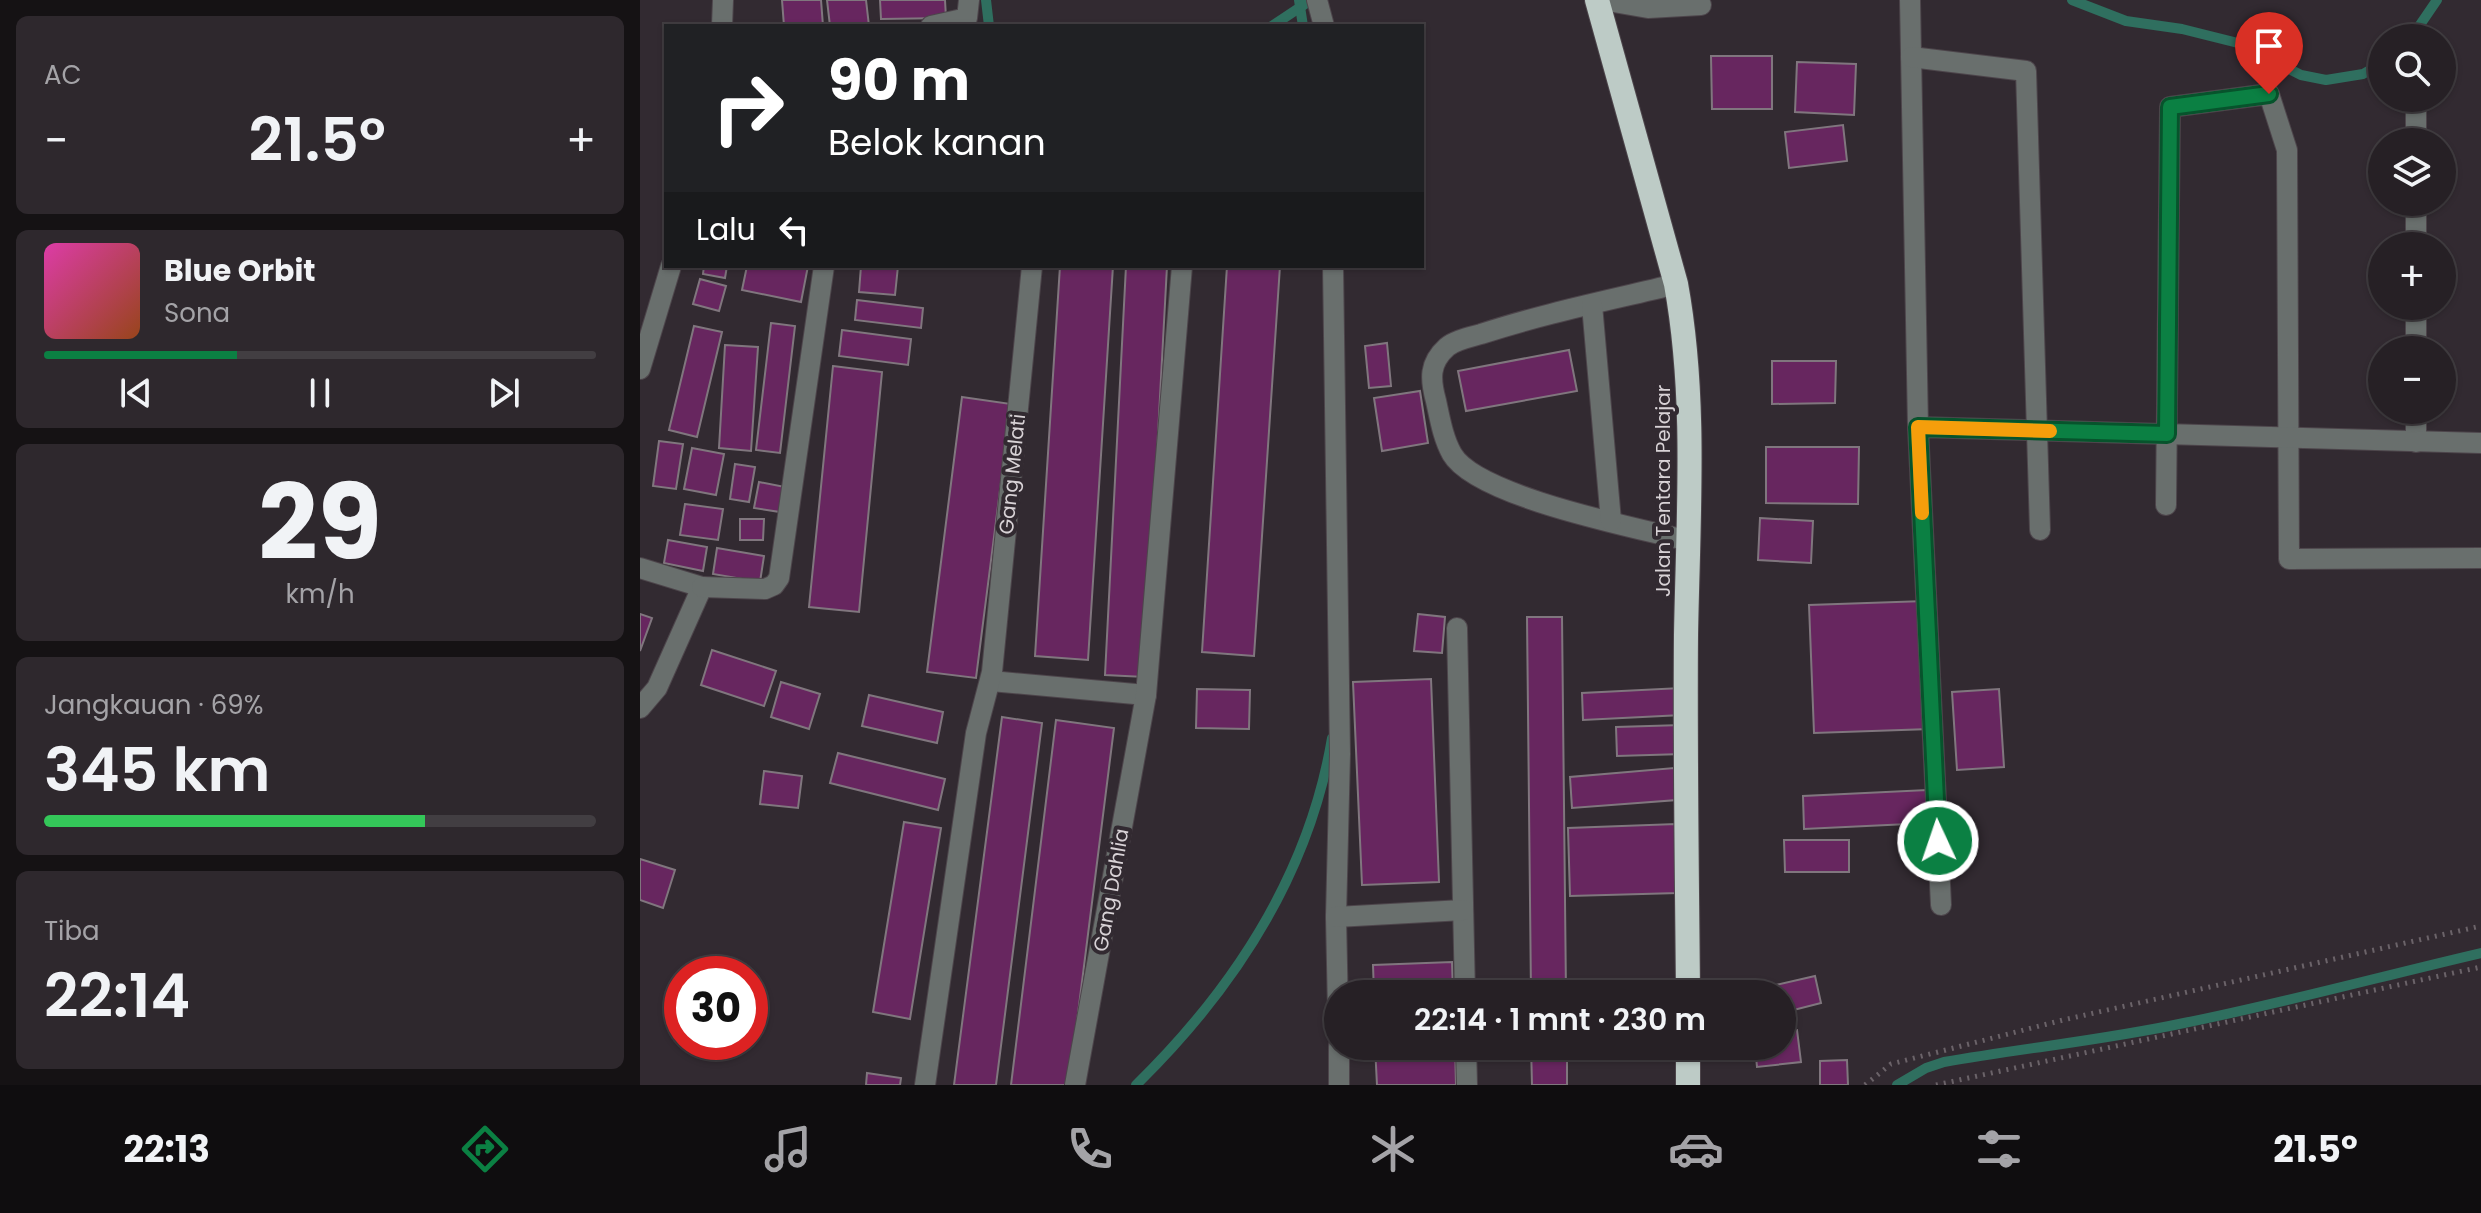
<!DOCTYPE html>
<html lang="id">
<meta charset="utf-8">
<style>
body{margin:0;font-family:Poppins,sans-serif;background:#2e282d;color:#f1f3f6;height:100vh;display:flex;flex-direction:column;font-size:30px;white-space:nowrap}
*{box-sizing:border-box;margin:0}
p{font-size:26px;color:#a4a3a7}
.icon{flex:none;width:44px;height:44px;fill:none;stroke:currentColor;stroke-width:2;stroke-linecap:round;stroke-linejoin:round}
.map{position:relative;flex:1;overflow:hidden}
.side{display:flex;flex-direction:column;gap:16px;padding:16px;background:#151214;width:640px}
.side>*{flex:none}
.guide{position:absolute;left:24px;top:24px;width:760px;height:244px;border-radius:0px;box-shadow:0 2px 6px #0004,0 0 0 2px #423e42;background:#202124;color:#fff;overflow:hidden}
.fabs{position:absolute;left:1728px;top:24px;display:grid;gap:16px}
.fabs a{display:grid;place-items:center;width:88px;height:88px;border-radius:50%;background:#262025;box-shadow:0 2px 6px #0004,0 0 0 2px #423e42;font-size:40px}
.speed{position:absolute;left:24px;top:956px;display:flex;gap:16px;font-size:40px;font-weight:700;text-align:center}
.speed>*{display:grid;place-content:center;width:104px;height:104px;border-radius:50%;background:#262025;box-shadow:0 2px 6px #0004,0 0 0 2px #423e42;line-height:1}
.speed .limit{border:12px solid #d22;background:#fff;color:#111}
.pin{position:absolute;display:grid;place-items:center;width:68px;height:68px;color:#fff;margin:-82px -34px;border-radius:50% 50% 50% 0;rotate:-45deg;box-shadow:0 0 8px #0007}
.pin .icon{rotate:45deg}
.me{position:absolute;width:88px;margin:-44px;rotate:357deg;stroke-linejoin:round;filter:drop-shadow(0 0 6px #0008)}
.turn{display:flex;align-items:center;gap:28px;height:168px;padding:0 32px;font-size:36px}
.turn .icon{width:104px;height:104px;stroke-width:2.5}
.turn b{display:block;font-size:56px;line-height:68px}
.then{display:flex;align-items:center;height:76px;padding:0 32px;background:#0003;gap:16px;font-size:30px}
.big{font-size:60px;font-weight:600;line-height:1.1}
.side .tile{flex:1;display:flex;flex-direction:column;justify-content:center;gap:12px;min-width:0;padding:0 28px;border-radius:12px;background:#2e282d}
.side .dial{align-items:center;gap:0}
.dial b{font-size:104px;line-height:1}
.song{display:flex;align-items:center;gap:24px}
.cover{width:96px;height:96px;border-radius:12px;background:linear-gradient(135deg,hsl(320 70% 55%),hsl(20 70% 35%))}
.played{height:8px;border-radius:4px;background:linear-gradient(90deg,#0b8043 35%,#423e42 35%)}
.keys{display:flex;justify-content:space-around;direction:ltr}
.heat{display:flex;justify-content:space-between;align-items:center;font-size:44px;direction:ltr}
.charge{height:12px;border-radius:6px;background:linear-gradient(90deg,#34c759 69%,#423e42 0)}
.trip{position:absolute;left:684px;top:980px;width:472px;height:80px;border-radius:40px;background:#262025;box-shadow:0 2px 6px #0004,0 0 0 2px #423e42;font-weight:600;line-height:80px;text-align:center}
.tab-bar{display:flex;height:128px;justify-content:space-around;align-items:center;background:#0f0d0f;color:#a4a3a7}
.tab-bar .icon{width:56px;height:56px}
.tab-bar .current{color:#0b8043}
.tab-bar b{font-size:36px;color:#f1f3f6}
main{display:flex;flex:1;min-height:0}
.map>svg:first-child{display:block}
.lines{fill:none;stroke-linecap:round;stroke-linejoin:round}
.stream{stroke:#2f6f5f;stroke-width:10}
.building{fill:#67265f;stroke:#80767e;stroke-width:2}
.minor-casing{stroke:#4d454b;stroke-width:22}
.highway-casing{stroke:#4d454b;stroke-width:26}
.path{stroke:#6b6369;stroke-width:5;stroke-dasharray:2 6;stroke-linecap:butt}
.minor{stroke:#696f6d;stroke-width:20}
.highway{stroke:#bdcbc6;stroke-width:24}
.route-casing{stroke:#07532c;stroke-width:20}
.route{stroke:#0b8043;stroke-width:14}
.slow{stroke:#f59e0b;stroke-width:14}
.labels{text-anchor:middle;stroke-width:8;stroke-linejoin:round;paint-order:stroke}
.street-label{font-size:20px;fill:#d8d2d6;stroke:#322a31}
</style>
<main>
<section class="side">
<div class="tile"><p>AC</p>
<div class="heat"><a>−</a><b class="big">21.5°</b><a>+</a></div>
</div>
<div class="tile">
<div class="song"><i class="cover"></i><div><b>Blue Orbit</b><p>Sona</p></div></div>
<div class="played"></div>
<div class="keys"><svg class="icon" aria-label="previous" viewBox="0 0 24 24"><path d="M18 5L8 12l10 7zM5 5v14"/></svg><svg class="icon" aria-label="pause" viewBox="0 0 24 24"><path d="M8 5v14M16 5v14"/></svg><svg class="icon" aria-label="next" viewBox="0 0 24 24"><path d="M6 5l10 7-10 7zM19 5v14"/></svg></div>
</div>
<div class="tile dial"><b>29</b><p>km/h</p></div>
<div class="tile"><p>Jangkauan · 69%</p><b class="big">345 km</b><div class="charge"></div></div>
<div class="tile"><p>Tiba</p><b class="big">22:14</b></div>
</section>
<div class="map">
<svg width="1841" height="1085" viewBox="0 0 1841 1085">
<rect width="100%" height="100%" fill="#322a31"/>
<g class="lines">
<g class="stream">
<path d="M346,0L349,26"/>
<path d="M659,0L663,26"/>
<path d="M1432,0L1486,21L1542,29L1598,43L1661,75L1686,80L1723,74L1742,63"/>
<path d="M632,26L671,0"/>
<path d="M1771,38L1797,0"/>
<path d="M496,1085C594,989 669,875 692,738"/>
<path d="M1257,1085L1286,1068L1304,1062C1384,1048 1465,1040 1544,1023C1644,1003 1742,976 1841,953"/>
</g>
</g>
<g class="building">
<path d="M142,0H181L183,26H144Z"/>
<path d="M187,0H226L229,26H190Z"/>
<path d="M240,0H305L306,18L241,19Z"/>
<path d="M1071,56H1132V109H1072Z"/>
<path d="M1157,62L1216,64L1214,115L1155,112Z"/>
<path d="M1203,125L1207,161L1149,168L1145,132Z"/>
<path d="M64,266H87L85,278L63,274Z"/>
<path d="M107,266H168L161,302L102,290Z"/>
<path d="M221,266H258L255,295L219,292Z"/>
<path d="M420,266H473L448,660L395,656Z"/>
<path d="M486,266H527L505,677L465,675Z"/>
<path d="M587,266H640L614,656L562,652Z"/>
<path d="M60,279L86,286L79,311L53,304Z"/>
<path d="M217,300L283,308L281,328L215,320Z"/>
<path d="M131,323L155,326L140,453L116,450Z"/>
<path d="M54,326L82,332L57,437L29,430Z"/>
<path d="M202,330L271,339L268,365L199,356Z"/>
<path d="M747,343L751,386L729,388L725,346Z"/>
<path d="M85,345L118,347L111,451L79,448Z"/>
<path d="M929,350L937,391L826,411L818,371Z"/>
<path d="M1132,361H1196L1195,403L1132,404Z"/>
<path d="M193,366L242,372L219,612L169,607Z"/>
<path d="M780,391L788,443L742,451L734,398Z"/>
<path d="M322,397L371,404L336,678L287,672Z"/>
<path d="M19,441L43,444L36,489L13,486Z"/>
<path d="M1126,447H1219L1218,504L1126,503Z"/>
<path d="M52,448L84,454L76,495L44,489Z"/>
<path d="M95,464L115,467L109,502L90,499Z"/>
<path d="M119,482L145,487L140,512L114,508Z"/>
<path d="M45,504L83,509L78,540L40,535Z"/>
<path d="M1120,518L1173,521L1171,563L1118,560Z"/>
<path d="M100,519H124L123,540H100Z"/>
<path d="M28,540L67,547L63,571L24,563Z"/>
<path d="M77,548L124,556L120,582L73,574Z"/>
<path d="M1285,601L1290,729L1174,733L1169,605Z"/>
<path d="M0,614L12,618L0,651Z"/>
<path d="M778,614L805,617L802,653L774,651Z"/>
<path d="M887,617H922L926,994H891Z"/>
<path d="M72,650L136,671L124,706L61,685Z"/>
<path d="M791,679L799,882L722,885L713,682Z"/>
<path d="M141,682L180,694L169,729L131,717Z"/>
<path d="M1041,688L1042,715L943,720L942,693Z"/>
<path d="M557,689L610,690L609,729L556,728Z"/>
<path d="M1359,689L1364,767L1317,770L1312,692Z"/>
<path d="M229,695L303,712L297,743L222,726Z"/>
<path d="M362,717L402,723L356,1085H314Z"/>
<path d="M416,720L474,728L429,1085H371Z"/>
<path d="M1042,725L1043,754L977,756L976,727Z"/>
<path d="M198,753L305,779L298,810L190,783Z"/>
<path d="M1034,768L1037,800L932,808L930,777Z"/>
<path d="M124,771L162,776L158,808L120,804Z"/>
<path d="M1287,790L1289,823L1164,829L1163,796Z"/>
<path d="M264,822L301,828L270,1019L233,1012Z"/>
<path d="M1036,824L1038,893L930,896L928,828Z"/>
<path d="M1144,840H1209V872H1145Z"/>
<path d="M0,859L35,870L23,908L0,900Z"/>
<path d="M812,962L813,994H734L733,965Z"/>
<path d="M1175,976L1181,1003L1142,1013V994H1110L1109,991Z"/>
<path d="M1157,1030L1161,1062L1117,1067L1115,1046H1142V1032Z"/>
<path d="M735,1046H815L816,1085H737Z"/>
<path d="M891,1046H927V1085H892Z"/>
<path d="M1207,1060L1208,1085H1180V1061Z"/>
<path d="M227,1073L261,1078L260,1085H226Z"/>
</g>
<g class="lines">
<g class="minor-casing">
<g id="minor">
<path d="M677,0L684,26"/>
<path d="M962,0L1008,8L1061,5"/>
<path d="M1270,0L1278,427"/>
<path d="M82,26L83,0"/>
<path d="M291,26L327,18L329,0"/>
<path d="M1271,57L1386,71L1400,530"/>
<path d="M1776,142V98"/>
<path d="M1776,246V202"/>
<path d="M693,266L700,754L696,917L698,1012"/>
<path d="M1036,284C971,300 905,313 841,334C831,337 815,340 807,347C789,363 790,379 796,401C800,419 803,438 812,454C837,497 998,528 1049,541"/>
<path d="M952,305L971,521"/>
<path d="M1776,350V306"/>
<path d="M0,369L31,266"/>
<path d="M1776,442V410"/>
<path d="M1526,505L1530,107L1629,94L1647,150L1649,559L1841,558"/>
<path d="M0,568L62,587L17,688L0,708"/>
<path d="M62,587L125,589L134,585L139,578L184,266"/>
<path d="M817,628L825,994"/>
<path d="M351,681L506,695"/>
<path d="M1301,905L1278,427L1841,443"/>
<path d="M696,917L823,910"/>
<path d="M699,1046V1085"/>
<path d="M826,1046L827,1085"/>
<path d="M285,1085L336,733L352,672L392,266"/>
<path d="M435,1085L506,695L542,266"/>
</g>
</g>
<g class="highway-casing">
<g id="highway">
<path d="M957,0L1036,284C1057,399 1048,519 1046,635C1045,755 1047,875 1048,994"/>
<path d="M1048,1046V1085"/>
</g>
</g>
<g class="path">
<path d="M1225,1085L1251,1064L1423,1020L1841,926"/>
<path d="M1296,1085L1841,967"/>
</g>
<use href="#minor" class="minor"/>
<use href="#highway" class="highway"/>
</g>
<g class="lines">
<g class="route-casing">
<path id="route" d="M1298,841L1278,427L1527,434L1530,107L1629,94"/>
</g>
<use href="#route" class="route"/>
<path class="slow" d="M1282,513L1278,427L1410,431"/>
</g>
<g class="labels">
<g class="street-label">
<text transform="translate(372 474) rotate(-84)" y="7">Gang Melati</text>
<text transform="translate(1023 491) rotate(-90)" y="7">Jalan Tentara Pelajar</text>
<text transform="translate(471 890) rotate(-80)" y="7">Gang Dahlia</text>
</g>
</g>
</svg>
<div class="fabs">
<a><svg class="icon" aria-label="search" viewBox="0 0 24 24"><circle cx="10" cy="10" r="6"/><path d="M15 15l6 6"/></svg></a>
<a><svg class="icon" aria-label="layers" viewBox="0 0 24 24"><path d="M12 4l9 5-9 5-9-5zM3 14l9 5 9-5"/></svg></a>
<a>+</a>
<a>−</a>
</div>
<div class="speed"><div class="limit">30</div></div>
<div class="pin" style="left:1629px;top:94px;background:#d93025"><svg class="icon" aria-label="arrive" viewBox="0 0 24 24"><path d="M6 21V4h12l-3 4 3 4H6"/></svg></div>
<svg class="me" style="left:1298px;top:841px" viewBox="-20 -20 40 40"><circle r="17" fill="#0b8043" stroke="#fff" stroke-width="3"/><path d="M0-11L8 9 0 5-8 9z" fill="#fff"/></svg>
<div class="trip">22:14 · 1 mnt · 230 m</div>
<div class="guide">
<div class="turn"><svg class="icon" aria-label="right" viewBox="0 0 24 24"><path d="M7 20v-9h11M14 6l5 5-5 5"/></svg><div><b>90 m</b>Belok kanan</div></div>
<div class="then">Lalu<svg class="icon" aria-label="left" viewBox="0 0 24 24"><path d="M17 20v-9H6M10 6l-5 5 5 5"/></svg></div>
</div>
</div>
</main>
<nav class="tab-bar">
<b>22:13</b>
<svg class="icon current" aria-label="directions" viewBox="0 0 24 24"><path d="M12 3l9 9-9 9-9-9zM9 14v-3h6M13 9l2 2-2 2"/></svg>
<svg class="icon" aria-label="music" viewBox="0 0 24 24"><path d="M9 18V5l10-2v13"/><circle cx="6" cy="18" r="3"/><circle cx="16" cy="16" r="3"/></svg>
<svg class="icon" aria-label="phone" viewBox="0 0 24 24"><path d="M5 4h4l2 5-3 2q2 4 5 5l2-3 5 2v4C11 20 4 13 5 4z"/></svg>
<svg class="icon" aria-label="climate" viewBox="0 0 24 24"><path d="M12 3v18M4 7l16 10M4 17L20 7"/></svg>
<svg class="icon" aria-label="car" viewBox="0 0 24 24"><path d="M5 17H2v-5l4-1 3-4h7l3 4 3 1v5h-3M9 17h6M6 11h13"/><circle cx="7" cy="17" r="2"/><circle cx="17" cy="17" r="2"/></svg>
<svg class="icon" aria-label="filters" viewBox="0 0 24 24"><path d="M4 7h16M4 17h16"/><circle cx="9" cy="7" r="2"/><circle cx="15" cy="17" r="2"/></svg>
<b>21.5°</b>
</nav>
